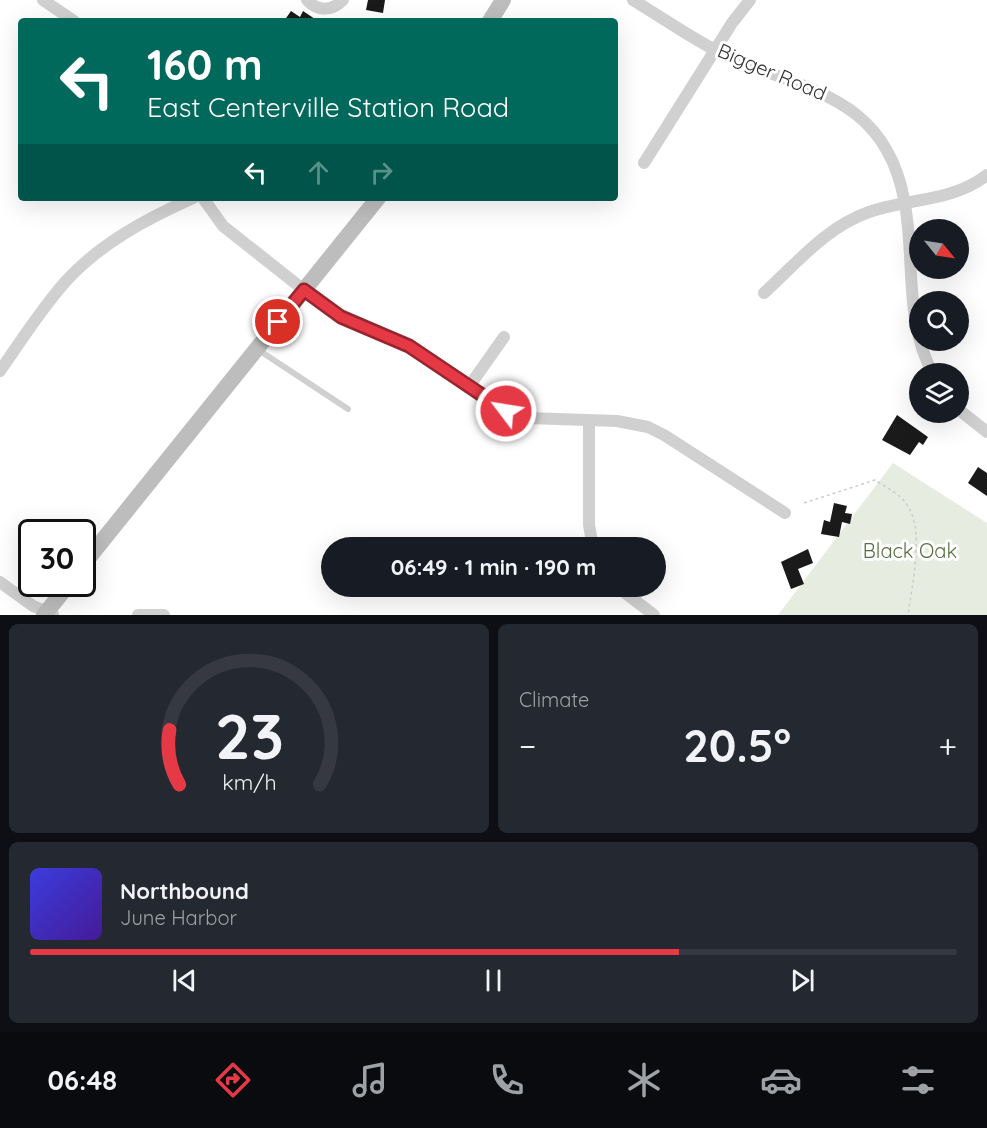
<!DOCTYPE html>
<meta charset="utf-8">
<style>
body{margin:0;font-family:Quicksand,sans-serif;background:#242831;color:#f1f3f6;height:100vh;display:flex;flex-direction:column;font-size:22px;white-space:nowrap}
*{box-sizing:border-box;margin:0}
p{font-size:20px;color:#9ea1a6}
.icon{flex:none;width:33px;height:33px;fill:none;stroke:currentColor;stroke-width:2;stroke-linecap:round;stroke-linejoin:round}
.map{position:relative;height:615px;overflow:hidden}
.side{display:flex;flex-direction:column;gap:9px;padding:9px;background:#0d0f14;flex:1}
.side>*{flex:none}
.banner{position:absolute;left:18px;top:18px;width:600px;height:183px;border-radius:6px;box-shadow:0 6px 24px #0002;background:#00695c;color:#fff;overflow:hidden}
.needle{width:39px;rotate:120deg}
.controls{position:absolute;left:909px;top:219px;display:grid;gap:12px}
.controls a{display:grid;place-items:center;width:60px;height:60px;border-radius:50%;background:#171b24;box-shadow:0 6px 24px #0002;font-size:30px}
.speed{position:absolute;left:18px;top:519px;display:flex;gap:12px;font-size:30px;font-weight:700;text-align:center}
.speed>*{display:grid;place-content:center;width:78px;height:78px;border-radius:50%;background:#171b24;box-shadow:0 6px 24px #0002;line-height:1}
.speed .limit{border:3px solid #111;border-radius:9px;background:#fff;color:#111}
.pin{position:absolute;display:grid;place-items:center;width:51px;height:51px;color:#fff;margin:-26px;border:3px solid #fff;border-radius:50%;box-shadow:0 2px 6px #0007}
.me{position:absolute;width:66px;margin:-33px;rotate:301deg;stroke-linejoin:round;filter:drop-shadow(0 0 4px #0008)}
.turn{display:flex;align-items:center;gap:21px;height:126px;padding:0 30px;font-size:27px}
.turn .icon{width:78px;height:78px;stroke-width:2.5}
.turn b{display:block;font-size:42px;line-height:51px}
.lanes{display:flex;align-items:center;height:57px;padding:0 30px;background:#0003;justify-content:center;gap:30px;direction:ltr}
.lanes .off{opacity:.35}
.big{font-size:45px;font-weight:700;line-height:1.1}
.side .widget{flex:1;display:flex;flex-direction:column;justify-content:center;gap:9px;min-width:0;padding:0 21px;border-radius:9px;background:#242831}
.side .dial{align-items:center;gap:0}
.dial svg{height:156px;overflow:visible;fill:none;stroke:#363941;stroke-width:7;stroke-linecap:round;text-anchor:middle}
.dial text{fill:#f1f3f6;stroke:none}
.song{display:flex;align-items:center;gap:18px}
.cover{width:72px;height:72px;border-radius:9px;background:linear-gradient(135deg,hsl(240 70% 55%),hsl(260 70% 35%))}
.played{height:6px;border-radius:3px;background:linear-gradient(90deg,#e63946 70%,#363941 70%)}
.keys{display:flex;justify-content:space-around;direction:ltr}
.heat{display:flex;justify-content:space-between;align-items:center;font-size:33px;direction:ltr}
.side .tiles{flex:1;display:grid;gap:9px;grid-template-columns:1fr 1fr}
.widget:last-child{grid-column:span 2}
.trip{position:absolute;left:321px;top:537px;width:345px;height:60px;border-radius:30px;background:#171b24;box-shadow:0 6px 24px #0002;font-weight:700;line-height:60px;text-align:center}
.dock{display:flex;height:96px;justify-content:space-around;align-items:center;background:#090b0e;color:#9ea1a6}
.dock .icon{width:42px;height:42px}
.dock .active{color:#e63946}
.dock b{font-size:27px;color:#f1f3f6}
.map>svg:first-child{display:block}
.green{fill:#e6ecdf}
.building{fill:#1a1a1a}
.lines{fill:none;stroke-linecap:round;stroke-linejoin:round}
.path{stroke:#cdcdcd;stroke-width:1.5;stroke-dasharray:3 3;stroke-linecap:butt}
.lane{stroke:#d0d0d0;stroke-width:6}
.street{stroke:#d0d0d0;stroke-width:12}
.secondary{stroke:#bdbdbd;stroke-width:16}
.route-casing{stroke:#96252e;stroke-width:15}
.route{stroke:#e63946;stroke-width:10}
.labels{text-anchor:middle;stroke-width:6;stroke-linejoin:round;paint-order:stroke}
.street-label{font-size:20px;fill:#333;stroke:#fff}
.park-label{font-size:20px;fill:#56703f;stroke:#fff}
</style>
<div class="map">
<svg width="987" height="615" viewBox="0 0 987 615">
<rect width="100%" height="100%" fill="#fff"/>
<path class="green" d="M893,463L987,523V615H778Z"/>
<g class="building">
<path d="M368,0H385L383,13L366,10Z"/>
<path d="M291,11L300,17L303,11L318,21H284Z"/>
<path d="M897,415L928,437L923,445L919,442L910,455L882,440Z"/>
<path d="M978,467L987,473V496L968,483Z"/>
<path d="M834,503L847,506L845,513L852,514L850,524L842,522L839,537L821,534L824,520L830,522Z"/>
<path d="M808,549L813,563L798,569L804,584L791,589L781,562Z"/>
</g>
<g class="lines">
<path class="path" d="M804,503L875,480C884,486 898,493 905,502C926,527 912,584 908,615"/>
<path class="lane" d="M257,349L348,409"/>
<g class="street">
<path d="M43,0L74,21"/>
<path d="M307,0C318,12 332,11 343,0"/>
<path d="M633,0C663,18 692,39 723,54C803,91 884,94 904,199C916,259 903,318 933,374"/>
<path d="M644,163L732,23L750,0"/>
<path d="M203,198L223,226L328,309L409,346L493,405L527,418L617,421L648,427L664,435L785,513"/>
<path d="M764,293C797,263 826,227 869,212C909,198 952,202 987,175"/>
<path d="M0,371C21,341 41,309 66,281C101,243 146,219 193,198"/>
<path d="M468,388L504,337"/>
<path d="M958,409L987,432"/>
<path d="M589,421V525L593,548"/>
<path d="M0,582L33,606L53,614"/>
<path d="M616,586L654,615"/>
<path d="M138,615H164"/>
</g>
<g class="secondary">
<path d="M490,21L503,0"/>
<path d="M82,566L378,198"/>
<path d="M44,615L69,584"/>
</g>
</g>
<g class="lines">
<g class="route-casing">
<path id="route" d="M278,322L304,290L341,317L409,346L506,411"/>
</g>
<use href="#route" class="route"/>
</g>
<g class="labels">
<g class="street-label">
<text transform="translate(772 72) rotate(23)" y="7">Bigger Road</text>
</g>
<g class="park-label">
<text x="910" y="558">Black Oak</text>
</g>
</g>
</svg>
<div class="controls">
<a><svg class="needle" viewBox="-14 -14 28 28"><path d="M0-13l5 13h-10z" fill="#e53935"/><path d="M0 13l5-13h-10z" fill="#9ea1a6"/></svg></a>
<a><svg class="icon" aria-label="search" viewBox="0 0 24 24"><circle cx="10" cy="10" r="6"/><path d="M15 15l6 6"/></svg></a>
<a><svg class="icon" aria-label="layers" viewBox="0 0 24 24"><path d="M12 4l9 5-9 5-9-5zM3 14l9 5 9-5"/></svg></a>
</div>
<div class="speed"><div class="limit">30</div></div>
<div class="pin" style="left:278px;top:322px;background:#d93025"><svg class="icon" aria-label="arrive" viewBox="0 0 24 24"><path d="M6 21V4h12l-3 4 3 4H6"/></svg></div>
<svg class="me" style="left:506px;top:411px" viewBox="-20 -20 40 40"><circle r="17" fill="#e63946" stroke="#fff" stroke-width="3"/><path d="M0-11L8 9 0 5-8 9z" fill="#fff"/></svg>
<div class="trip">06:49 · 1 min · 190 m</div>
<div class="banner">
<div class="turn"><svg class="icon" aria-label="left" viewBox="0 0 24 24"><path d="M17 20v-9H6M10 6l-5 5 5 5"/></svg><div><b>160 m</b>East Centerville Station Road</div></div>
<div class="lanes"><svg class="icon" aria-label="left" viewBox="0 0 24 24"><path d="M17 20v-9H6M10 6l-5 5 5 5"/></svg><svg class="icon off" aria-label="ahead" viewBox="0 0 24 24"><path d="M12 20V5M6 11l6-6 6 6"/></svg><svg class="icon off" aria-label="right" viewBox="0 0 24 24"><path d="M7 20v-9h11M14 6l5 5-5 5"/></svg></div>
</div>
</div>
<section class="side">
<div class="tiles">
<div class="widget dial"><svg viewBox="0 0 100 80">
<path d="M14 69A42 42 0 1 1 86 69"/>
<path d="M14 69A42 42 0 0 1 9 41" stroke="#e63946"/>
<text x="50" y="56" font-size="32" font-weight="700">23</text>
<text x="50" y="72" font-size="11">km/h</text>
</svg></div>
<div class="widget"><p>Climate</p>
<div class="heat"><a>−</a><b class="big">20.5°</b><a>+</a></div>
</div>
<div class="widget">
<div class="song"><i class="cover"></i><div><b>Northbound</b><p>June Harbor</p></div></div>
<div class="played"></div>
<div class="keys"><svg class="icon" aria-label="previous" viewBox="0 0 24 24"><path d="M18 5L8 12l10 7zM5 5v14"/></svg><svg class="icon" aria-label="pause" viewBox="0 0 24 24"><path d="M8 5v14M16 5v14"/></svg><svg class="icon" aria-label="next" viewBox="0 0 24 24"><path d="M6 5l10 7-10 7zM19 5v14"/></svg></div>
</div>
</div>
</section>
<nav class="dock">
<b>06:48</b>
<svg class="icon active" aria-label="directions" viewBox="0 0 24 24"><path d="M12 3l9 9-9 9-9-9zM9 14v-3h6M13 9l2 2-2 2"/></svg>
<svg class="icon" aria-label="music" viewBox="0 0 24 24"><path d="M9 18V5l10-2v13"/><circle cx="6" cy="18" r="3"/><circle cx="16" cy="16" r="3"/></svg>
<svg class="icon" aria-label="phone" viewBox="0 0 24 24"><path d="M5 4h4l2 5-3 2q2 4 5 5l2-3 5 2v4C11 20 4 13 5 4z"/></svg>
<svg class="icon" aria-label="climate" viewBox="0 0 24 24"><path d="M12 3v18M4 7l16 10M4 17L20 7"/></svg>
<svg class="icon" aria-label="car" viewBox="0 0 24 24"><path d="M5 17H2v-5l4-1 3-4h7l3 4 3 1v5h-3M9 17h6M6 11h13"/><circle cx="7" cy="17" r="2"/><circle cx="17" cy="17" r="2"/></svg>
<svg class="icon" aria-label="filters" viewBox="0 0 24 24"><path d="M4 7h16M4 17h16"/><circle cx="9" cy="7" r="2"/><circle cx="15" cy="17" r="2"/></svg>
</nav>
